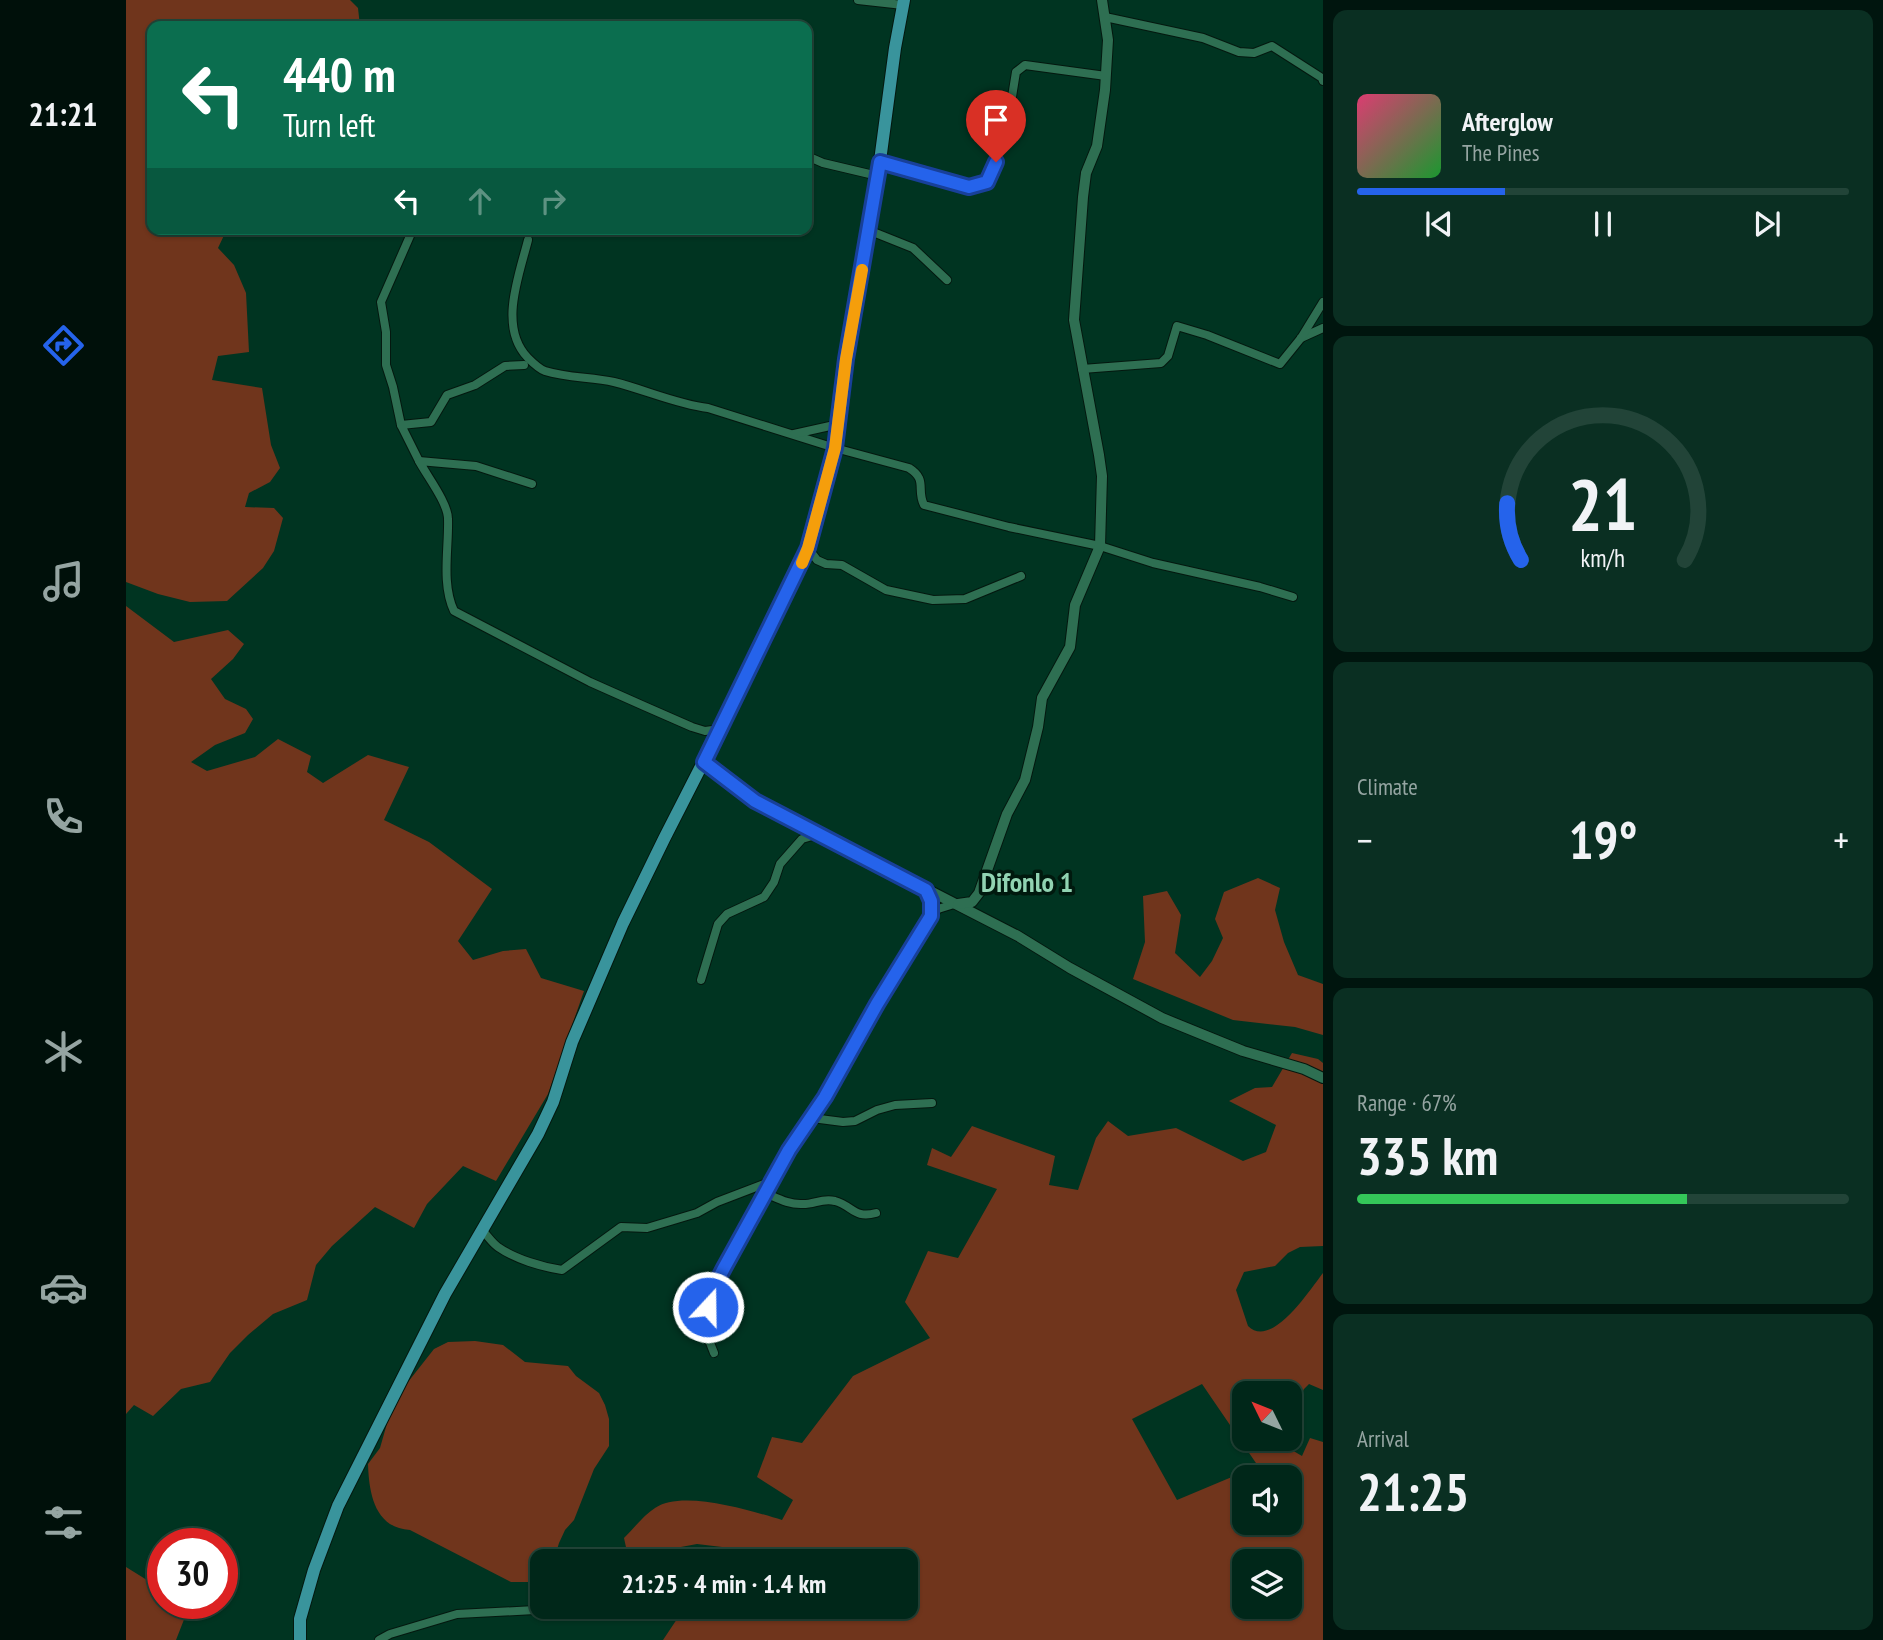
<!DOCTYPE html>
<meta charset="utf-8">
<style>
body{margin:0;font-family:"PT Sans Narrow",sans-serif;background:#0a2f22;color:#f1f3f6;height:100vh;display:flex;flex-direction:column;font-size:26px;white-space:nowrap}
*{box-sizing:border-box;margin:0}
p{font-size:23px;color:#95a5a2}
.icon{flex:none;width:38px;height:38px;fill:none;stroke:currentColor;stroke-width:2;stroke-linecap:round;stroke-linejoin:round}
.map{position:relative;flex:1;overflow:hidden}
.side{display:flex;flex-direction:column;gap:10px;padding:10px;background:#00150e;width:560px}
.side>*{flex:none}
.hud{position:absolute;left:21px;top:21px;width:665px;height:214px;border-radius:14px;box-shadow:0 2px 5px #0004,0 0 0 2px #224438;background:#0b6e4f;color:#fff;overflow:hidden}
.needle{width:46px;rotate:313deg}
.buttons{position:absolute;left:1106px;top:1381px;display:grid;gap:14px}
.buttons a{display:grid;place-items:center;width:70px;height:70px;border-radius:14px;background:#002719;box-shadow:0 2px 5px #0004,0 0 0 2px #224438;font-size:35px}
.speed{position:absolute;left:21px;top:1528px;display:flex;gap:14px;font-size:35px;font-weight:700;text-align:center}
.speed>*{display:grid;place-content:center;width:91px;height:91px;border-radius:50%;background:#002719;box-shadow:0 2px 5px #0004,0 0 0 2px #224438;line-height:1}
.speed .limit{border:10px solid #d22;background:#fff;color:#111}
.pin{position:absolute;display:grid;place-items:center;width:60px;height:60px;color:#fff;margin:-72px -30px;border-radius:50% 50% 50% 0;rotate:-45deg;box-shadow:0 0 7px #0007}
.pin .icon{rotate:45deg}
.me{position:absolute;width:77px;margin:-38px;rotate:21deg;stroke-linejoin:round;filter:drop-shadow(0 0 5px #0008)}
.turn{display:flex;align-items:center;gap:24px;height:147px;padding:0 21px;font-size:32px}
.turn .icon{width:91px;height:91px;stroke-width:2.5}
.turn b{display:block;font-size:49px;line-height:60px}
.lanes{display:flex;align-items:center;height:66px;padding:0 21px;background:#0003;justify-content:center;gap:35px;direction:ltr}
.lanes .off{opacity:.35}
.big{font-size:52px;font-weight:700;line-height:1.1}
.side .widget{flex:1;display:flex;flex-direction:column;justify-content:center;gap:10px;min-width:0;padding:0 24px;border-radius:14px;background:#0a2f22}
.side .dial{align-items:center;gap:0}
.dial svg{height:182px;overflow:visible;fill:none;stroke:#224438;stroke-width:7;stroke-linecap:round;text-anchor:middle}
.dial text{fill:#f1f3f6;stroke:none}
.song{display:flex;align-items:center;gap:21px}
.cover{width:84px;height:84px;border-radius:10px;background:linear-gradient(135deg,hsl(340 70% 55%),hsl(130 70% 35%))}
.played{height:7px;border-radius:4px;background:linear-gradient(90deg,#2563eb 30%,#224438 30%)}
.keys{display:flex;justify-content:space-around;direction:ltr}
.heat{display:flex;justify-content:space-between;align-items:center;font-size:38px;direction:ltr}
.charge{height:10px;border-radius:5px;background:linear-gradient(90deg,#34c759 67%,#224438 0)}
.trip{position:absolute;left:404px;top:1549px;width:388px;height:70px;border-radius:14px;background:#002719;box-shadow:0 2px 5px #0004,0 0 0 2px #224438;font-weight:700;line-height:70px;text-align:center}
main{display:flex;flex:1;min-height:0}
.tab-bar{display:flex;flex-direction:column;width:126px;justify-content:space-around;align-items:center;background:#00100a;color:#95a5a2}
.tab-bar .icon{width:49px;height:49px}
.tab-bar .current{color:#2563eb}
.tab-bar b{font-size:32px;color:#f1f3f6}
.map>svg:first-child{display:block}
.green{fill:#70351c;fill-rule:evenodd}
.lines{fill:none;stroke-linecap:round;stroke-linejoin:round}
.minor-casing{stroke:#04180f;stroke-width:10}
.tertiary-casing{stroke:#04180f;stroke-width:12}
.primary-casing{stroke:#04180f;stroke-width:14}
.minor{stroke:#2e6f52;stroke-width:8}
.tertiary{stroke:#2e6f52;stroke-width:10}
.primary{stroke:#39949c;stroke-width:12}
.route-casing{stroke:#184099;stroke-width:18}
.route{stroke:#2563eb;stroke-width:12}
.slow{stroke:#f59e0b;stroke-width:12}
.labels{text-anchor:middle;stroke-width:7;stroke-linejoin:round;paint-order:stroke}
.district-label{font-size:28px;font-weight:bold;fill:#91d3b2;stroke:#00190e}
</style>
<main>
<nav class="tab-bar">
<b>21:21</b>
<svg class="icon current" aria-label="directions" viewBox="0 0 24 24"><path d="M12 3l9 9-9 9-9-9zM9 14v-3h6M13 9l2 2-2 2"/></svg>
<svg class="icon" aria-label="music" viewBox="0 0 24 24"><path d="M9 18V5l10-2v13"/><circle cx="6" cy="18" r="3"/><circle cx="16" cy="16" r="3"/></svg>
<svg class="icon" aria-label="phone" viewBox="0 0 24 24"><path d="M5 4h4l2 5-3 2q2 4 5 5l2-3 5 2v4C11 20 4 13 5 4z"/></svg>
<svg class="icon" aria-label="climate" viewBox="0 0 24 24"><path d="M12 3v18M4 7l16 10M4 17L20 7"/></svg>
<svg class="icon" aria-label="car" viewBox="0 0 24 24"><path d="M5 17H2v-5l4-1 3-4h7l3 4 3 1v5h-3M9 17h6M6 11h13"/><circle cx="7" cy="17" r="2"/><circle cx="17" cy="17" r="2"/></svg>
<svg class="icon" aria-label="filters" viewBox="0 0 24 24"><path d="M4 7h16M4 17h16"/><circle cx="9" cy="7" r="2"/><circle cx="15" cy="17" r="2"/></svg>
</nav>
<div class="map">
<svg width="1197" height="1640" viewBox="0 0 1197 1640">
<rect width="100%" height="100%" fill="#003421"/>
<g class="green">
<path d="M0,0H224L232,8L234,26H26V229H101L92,248L108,265L120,293L123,352L92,356L86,380L136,388L145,445L154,468L144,482L123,493L119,507L148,508L157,518L148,551L137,568L101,601L64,602L32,594L0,582Z"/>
<path d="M0,606L48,642L102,630L118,644L107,659L85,679L99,699L120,709L127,719L119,733L89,745L65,762L81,771L129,757L152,739L185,756L181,772L197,783L242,755L283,767L258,820L303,842L366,889L332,941L347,960L377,951L400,949L415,978L458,991L422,1094L370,1181L337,1166L301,1204L288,1228L249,1207L206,1246L190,1265L181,1300L147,1314L122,1335L104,1353L84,1382L55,1389L27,1416L8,1405L0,1414Z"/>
<path d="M1132,878L1154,888L1149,910L1158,942L1172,975L1197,984V1035L1169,1027L1107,1020L1007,979L1019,942L1017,896L1041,891L1055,915L1049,953L1074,977L1086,961L1097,938L1089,919L1098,892Z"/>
<path d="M1166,1053L1192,1059L1197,1063V1246L1174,1247L1162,1253L1149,1266L1118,1272L1110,1290L1122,1326C1146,1350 1185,1288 1197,1273V1390L1183,1384L1178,1389L1168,1410L1164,1409V1393H1118V1438L1147,1439L1176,1456L1184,1438L1197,1442V1640H537L559,1607L780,1606V1561H588L596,1547L571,1544L528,1552L503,1561L498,1538C508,1528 518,1515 529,1508C556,1489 626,1511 656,1520L667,1500L631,1477L646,1437L676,1443L727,1376L804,1338L779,1302L802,1251L832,1258L871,1189L801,1165L806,1148L825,1157L846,1126L929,1156L923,1185L952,1190L970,1138L982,1121L1002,1136L1050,1128L1117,1161L1140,1152L1150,1125L1103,1101L1129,1088L1146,1087ZM1076,1384L1132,1466L1051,1500L1006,1419ZM1118,1477H1164V1522H1118ZM1118,1561H1164V1606H1118Z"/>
<path d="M349,1341L377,1345L399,1362L442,1366L450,1376L473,1393L479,1405L483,1419V1446L468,1469L448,1520L439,1530L433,1543L429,1556L430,1561H416V1582H385L284,1530C249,1528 243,1494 242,1464L254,1448L262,1420L282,1382L308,1349L322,1342Z"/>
<path d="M0,1567L37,1590V1603H52L59,1617L50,1640H0Z"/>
</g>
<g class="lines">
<g class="minor-casing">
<g id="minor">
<path d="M732,0L777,5"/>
<path d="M979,17L1077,38L1113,52L1128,53L1146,46L1196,78L1197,81"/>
<path d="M681,156L697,163L752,176"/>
<path d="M754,162L843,187L861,182L870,162L884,109L890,72L899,65L980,76"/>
<path d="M742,230L787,248L821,280"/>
<path d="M402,240C393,276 372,327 402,358C407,363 413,369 419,371C441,378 466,377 488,382C520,390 550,404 582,408L709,448L783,468C802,480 790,489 798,505L883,527L974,546L1027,563L1134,587L1167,597"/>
<path d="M1175,338L1197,328"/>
<path d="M956,369L1035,363L1042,356L1051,326L1081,335L1154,364L1175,338L1197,302"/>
<path d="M275,425L267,387L260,365V332L255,302L287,229"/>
<path d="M668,434L713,424"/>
<path d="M293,461L275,425L305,422L321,395L349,385L379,366L398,365"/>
<path d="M406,484L350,466L293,461C301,476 322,503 322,519C323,548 315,583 328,611L464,682L518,706L566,727L579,731L594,729"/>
<path d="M682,548L691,560L700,564L716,565L760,590L807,600L839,599L895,576"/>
<path d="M800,890L805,901V916"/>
<path d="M575,980L592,924L601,914L638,897L648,882L654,864L676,839L693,834"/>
<path d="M686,1118L717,1122L729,1121L751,1110L769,1105L806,1103"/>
<path d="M639,1193C651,1198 663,1205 677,1204C689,1204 696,1198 709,1201C727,1206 728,1219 750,1213"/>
<path d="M356,1230C361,1235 366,1243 372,1247C389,1259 416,1267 436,1270L495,1227L521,1228L571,1213L591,1202L646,1181L663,1150L699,1097L798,927L812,909L828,904"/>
<path d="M588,1353C585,1345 580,1335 580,1326C580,1285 625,1219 646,1181"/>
<path d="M253,1640L264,1634L331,1614L409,1610"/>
</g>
</g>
<g class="tertiary-casing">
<g id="tertiary">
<path d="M578,762L629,801L892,936L944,968L1036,1018L1117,1051L1178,1069L1197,1078"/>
<path d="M832,904L846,902L853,893L881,814L899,780L912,727L916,698L944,647L949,605L974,546L976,476L973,455L948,320L957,197L960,173L971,146L979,90L982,40L976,0"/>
</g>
</g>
<g class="primary-casing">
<path id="primary" d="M174,1640V1619L188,1570L212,1506L319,1294L412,1134L427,1102L446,1042L497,923L538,839L640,639L682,548L709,448L720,359L752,176L769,48L778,0"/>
</g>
<use href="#minor" class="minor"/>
<use href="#tertiary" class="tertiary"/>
<use href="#primary" class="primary"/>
</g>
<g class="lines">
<g class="route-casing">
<path id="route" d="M582,1307L588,1287L598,1268L663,1150L699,1097L751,1004L805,916V901L800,890L629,801L578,762L682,548L709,448L720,359L754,162L843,187L861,182L870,162"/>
</g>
<use href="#route" class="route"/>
<path class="slow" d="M676,563L682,548L709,448L720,359L736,270"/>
</g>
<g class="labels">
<g class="district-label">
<text x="901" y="892">Difonlo 1</text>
</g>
</g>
</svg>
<div class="buttons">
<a><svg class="needle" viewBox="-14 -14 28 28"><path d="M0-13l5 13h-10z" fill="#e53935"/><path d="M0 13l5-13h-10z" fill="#95a5a2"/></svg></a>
<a><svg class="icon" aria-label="sound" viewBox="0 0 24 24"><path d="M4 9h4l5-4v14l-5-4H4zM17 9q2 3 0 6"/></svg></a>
<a><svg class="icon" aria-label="layers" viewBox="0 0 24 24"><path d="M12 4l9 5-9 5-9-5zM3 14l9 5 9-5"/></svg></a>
</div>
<div class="speed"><div class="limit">30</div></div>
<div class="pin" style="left:870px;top:162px;background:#d93025"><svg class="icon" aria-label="arrive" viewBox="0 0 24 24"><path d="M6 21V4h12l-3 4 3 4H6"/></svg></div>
<svg class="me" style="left:582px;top:1307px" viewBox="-20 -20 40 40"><circle r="17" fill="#2563eb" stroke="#fff" stroke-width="3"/><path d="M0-11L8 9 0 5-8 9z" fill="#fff"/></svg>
<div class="trip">21:25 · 4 min · 1.4 km</div>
<div class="hud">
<div class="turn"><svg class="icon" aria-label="left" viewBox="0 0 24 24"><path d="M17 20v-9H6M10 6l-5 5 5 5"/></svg><div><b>440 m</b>Turn left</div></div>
<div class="lanes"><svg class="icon" aria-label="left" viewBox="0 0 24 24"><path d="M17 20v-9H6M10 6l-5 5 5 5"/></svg><svg class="icon off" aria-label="ahead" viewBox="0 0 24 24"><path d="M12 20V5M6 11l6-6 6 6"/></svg><svg class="icon off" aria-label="right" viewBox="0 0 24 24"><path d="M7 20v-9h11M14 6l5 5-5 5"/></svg></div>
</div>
</div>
<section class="side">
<div class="widget">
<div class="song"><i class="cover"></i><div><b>Afterglow</b><p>The Pines</p></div></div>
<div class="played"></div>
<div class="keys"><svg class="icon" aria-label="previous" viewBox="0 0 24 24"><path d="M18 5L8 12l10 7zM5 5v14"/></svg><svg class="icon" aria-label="pause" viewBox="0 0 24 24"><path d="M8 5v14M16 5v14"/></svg><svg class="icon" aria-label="next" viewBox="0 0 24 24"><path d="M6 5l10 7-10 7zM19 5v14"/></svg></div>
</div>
<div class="widget dial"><svg viewBox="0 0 100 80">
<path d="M14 69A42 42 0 1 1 86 69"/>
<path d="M14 69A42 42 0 0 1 8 44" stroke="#2563eb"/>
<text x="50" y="56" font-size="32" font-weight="700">21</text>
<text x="50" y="72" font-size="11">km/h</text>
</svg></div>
<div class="widget"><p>Climate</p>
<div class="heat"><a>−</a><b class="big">19°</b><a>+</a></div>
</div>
<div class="widget"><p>Range · 67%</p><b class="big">335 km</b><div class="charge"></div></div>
<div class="widget"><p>Arrival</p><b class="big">21:25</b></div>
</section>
</main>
